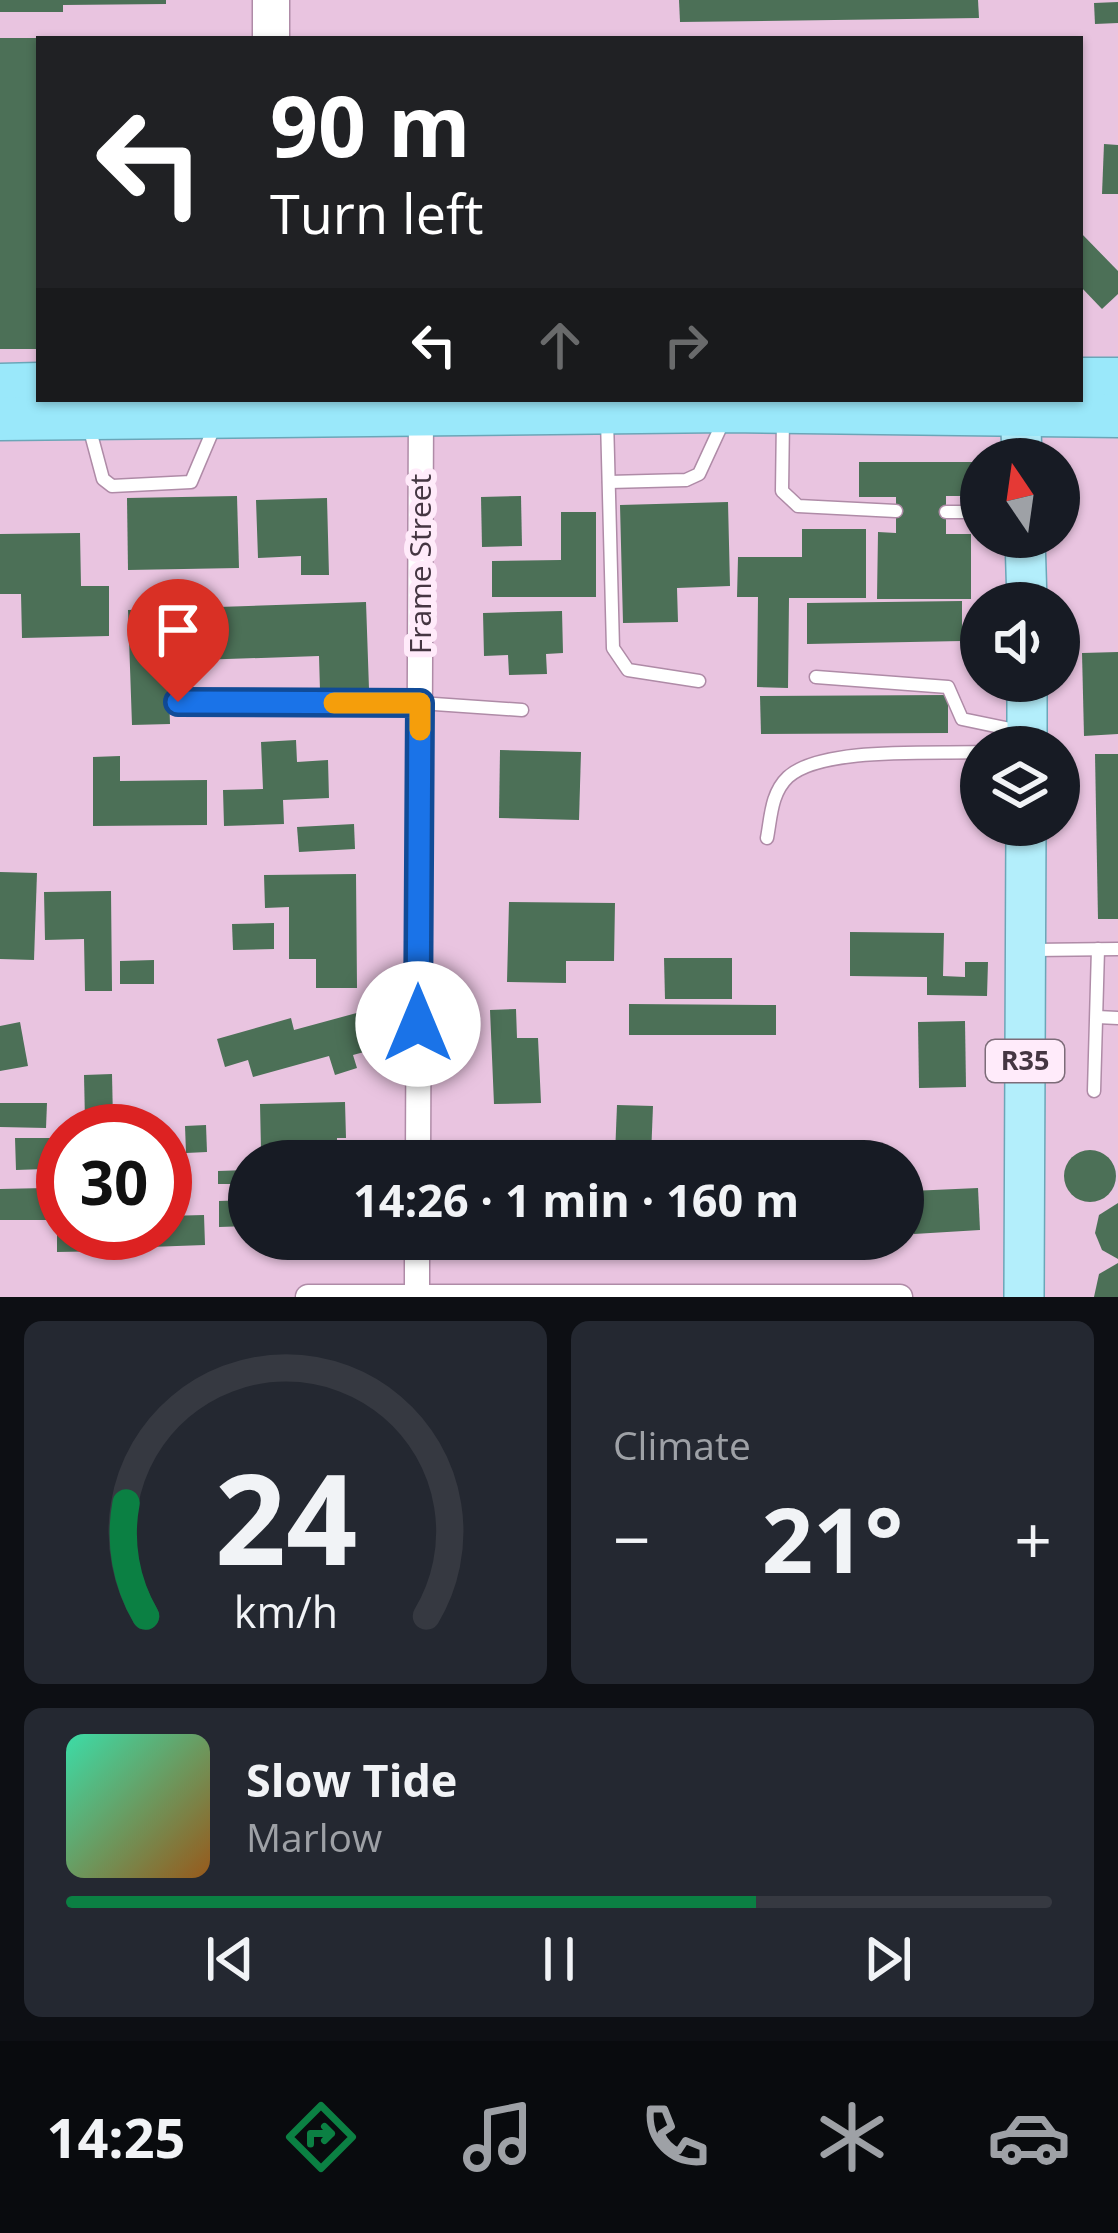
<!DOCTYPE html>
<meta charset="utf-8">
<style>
body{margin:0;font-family:"Open Sans",sans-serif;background:#242831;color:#f1f3f6;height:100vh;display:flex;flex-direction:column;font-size:45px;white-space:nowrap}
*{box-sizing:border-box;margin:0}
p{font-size:39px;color:#9ea1a6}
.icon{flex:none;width:66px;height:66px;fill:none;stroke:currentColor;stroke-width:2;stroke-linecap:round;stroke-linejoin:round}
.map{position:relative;height:1297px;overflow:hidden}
.drawer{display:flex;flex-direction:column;gap:24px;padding:24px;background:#0d0f14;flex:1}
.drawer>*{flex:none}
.guide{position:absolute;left:36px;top:36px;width:1047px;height:366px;border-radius:0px;box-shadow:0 3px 9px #0004;background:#202124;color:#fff;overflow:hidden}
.needle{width:78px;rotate:347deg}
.fabs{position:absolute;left:960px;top:438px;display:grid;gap:24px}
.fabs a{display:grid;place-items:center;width:120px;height:120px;border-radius:50%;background:#171b24;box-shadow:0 3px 9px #0004;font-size:60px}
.speed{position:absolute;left:36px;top:1104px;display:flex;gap:24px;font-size:60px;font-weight:700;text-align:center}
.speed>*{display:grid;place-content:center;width:156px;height:156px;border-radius:50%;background:#171b24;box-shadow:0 3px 9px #0004;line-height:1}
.speed .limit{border:18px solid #d22;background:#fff;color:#111}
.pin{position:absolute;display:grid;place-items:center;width:102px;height:102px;color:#fff;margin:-123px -51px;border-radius:50% 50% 50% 0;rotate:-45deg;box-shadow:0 0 12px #0007}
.pin .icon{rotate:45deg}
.me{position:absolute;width:132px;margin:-66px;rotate:0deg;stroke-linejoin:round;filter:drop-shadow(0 0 9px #0008)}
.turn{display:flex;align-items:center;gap:42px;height:252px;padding:0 36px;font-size:54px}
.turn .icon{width:156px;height:156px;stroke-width:2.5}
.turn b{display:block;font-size:84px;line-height:102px}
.lanes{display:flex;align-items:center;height:114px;padding:0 36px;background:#0003;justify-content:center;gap:60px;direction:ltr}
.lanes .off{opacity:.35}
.big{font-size:90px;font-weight:700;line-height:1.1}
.drawer .card{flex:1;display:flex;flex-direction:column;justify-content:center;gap:18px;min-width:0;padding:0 42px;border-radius:18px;background:#242831}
.drawer .dial{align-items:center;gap:0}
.dial svg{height:312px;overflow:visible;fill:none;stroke:#363941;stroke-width:7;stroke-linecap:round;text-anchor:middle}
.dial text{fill:#f1f3f6;stroke:none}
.song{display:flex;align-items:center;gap:36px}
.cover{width:144px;height:144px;border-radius:18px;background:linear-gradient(135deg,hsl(160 70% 55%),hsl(30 70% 35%))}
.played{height:12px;border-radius:6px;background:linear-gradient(90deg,#0b8043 70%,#363941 70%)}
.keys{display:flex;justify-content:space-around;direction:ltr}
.heat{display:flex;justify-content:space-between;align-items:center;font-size:66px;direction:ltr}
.drawer .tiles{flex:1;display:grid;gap:24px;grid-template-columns:1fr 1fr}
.card:last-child{grid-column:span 2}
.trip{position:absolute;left:228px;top:1140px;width:696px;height:120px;border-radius:60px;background:#171b24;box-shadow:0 3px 9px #0004;font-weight:700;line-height:120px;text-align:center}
.tab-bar{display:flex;height:192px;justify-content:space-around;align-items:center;background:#090b0e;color:#9ea1a6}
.tab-bar .icon{width:84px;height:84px}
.tab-bar .on{color:#0b8043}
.tab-bar b{font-size:54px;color:#f1f3f6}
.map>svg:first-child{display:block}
.building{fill:#4c7057}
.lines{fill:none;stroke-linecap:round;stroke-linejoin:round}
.service-casing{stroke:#af8ba7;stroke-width:15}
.minor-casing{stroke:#af8ba7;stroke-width:27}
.secondary-casing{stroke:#af8ba7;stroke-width:39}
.primary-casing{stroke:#6ba6b8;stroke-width:42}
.trunk-casing{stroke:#6ba6b8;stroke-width:45}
.service{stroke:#fff;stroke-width:12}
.minor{stroke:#fff;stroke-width:24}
.secondary{stroke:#fff;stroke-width:36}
.primary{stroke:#b3eefb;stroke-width:39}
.trunk{stroke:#9ae8fa;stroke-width:42}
.route-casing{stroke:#114b97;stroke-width:30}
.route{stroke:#1a73e8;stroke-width:21}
.slow{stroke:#f59e0b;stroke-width:21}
.labels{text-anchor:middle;stroke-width:12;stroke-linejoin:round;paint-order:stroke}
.shield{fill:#ffebfa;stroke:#7d6c79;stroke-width:3}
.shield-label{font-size:27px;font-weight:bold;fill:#453642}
.street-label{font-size:30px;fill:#453642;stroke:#ffebfa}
</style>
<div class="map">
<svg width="1118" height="1297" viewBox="0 0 1118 1297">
<rect width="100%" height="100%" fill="#e9c4e0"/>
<g class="building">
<path d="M0,0H166V4L63,5V12H0Z"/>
<path d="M679,0H978L979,18L680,22Z"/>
<path d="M1118,2V23L1095,24L1094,3Z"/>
<rect x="0" y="38" width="39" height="311"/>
<path d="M1104,144L1118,145V194H1102Z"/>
<path d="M1080,232L1118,271V294L1102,309L1080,286Z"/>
<path d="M859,462H972V496H946V534H971V599H877L878,532L896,533V497H859Z"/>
<path d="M237,496L239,568L128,570L127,498Z"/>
<path d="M521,496L522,546L482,547L481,497Z"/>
<path d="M327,498L329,575H301V556L258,558L256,500Z"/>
<path d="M728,502L730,586L677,588L678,622L623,623L620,505Z"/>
<path d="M561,512H596V597H492V561L561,560Z"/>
<path d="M802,529H866V598H789L788,688L757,687L758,597H737L738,557H802Z"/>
<path d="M80,533L81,586H109V636L22,638L21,594H0V534Z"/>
<path d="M962,601V641L807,644V603Z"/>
<path d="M366,602L369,689L320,691L319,656L168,661L170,724L132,725L128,610Z"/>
<path d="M562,611L563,653L546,654L547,674L509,675L508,655L484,656L483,613Z"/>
<path d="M1118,652V734L1084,736L1082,653Z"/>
<path d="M948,695V733L761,734L760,696Z"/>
<path d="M296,740L297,762L328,760L329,798L283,800L284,824L224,826L223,790L263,789L261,742Z"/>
<path d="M500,750L581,752L579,820L499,818Z"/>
<path d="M1095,754H1118V919H1098Z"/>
<path d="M120,756V781L207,780V825L93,826V757Z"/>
<path d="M354,824L355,849L299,852L297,827Z"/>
<path d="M0,872L37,873L34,960L0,959Z"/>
<path d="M356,874L357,988H316V959H289V907L265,908L264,875Z"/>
<path d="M111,891L112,991H85L84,939L45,940L44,892Z"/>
<path d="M509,902L615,903L614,961H566V983L507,982Z"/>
<path d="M274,923V949L233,950L232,924Z"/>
<path d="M850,932L944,933L943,976L965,977V962H988L987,996L927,995V977L850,976Z"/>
<path d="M664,958H732V999H665Z"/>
<path d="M154,960V984H120V961Z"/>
<path d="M629,1004L776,1005V1035H629Z"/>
<path d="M516,1009L517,1038H538L541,1103L494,1104L490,1010Z"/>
<path d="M364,1011L375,1049L353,1055L357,1068L335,1075L329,1056L253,1077L248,1060L225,1067L217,1039L291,1018L294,1030Z"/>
<path d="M965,1021L966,1087L919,1088L918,1022Z"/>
<path d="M20,1022L28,1066L0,1071V1026Z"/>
<path d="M112,1074L113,1120L85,1121L84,1075Z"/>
<path d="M345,1102L346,1138H337V1148L261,1150L260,1104Z"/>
<path d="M0,1103H47L46,1128L0,1127Z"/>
<path d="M617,1105L653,1106L651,1156L615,1155Z"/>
<path d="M206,1125L207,1152L186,1153L185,1126Z"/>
<path d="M15,1138H63V1233H113V1251L57,1252V1220H0V1189L45,1188V1169L16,1170Z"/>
<circle cx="1090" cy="1176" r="26"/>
<rect x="165" y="1161" width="21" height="47"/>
<path d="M248,1170V1184H218V1171Z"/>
<path d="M978,1188L980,1230L914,1234L911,1191Z"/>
<path d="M249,1200V1226L219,1227V1201Z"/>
<path d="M1118,1203V1259L1102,1250L1095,1233L1099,1215Z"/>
<path d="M204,1215L205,1245L149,1247V1233H165V1216Z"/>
<path d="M272,1239H347V1244L273,1246Z"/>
<path d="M1118,1263V1297H1094L1099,1274Z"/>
</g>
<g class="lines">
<g class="service-casing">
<g id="service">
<path d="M783,418L782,491L798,506L896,511"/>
<path d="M607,419L613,648L628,670L699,681"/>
<path d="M88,423L103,479L112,486L191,482L216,423"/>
<path d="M609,482L686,480L699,474L723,422"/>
<path d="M946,512H981"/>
<path d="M816,677L948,687L962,719L1024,732"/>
<path d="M178,702L420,703L522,710"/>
<path d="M767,838C771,817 771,793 788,777C822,746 935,754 981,752"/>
<path d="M1033,950L1118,949"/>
<path d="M1097,1017L1118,1018"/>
<path d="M1094,1091L1098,949"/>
</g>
</g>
<g class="minor-casing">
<g id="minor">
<path d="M418,1161L421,407"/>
<path d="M308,1297H900"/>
<path d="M417,1297V1239"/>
</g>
</g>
<g class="secondary-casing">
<path id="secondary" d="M271,0V39"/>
</g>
<g class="primary-casing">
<g id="primary">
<path d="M1020,399L1022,459"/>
<path d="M1025,537L1027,603"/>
<path d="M1027,747V681"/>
<path d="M1024,1297L1026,825"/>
</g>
</g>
<g class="trunk-casing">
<g id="trunk">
<path d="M1080,379H1118"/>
<path d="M0,385L39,384"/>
<path d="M0,419L727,411L1118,416"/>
</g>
</g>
<use href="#service" class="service"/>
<use href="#minor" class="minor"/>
<use href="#secondary" class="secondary"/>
<use href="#primary" class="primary"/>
<use href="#trunk" class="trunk"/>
</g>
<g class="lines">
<g class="route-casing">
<path id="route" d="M178,702L420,703L418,1024"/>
</g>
<use href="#route" class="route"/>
<path class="slow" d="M334,703H420V730"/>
</g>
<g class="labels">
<rect class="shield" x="986" y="1040" width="78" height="42" rx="9"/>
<g class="shield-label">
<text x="1025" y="1070">R35</text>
</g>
<g class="street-label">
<text transform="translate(421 564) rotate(-90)" y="10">Frame Street</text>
</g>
</g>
</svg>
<div class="fabs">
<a><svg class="needle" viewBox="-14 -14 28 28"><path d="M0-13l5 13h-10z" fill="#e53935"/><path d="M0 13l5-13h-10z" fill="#9ea1a6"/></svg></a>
<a><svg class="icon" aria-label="sound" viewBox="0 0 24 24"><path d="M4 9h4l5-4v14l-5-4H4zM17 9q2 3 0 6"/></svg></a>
<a><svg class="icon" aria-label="layers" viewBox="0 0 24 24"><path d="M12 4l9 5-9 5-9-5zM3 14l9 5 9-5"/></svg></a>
</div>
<div class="speed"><div class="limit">30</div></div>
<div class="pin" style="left:178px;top:702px;background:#d93025"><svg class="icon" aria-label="arrive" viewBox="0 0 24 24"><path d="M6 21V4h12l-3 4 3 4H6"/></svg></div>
<svg class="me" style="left:418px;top:1024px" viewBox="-20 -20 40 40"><circle r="19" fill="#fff"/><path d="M0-13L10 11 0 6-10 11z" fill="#1a73e8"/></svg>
<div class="trip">14:26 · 1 min · 160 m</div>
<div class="guide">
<div class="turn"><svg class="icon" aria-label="left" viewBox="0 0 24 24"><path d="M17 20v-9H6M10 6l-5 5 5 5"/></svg><div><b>90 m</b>Turn left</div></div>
<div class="lanes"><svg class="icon" aria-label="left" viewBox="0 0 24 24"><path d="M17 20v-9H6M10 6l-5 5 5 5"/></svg><svg class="icon off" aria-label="ahead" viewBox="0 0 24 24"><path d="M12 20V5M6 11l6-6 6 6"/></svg><svg class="icon off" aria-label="right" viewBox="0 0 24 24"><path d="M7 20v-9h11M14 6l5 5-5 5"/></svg></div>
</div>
</div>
<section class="drawer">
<div class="tiles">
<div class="card dial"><svg viewBox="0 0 100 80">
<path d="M14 69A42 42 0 1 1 86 69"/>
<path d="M14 69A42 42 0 0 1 9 40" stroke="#0b8043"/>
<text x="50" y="56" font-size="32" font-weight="700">24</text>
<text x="50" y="72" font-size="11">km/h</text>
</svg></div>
<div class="card"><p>Climate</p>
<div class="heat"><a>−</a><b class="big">21°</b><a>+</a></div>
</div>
<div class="card">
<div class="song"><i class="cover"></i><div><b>Slow Tide</b><p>Marlow</p></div></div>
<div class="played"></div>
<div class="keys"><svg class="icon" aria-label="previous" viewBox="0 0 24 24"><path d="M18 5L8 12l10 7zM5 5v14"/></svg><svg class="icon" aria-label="pause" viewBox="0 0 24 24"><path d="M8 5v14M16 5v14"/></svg><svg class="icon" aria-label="next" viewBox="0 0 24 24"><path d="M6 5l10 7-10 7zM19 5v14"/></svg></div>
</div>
</div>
</section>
<nav class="tab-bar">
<b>14:25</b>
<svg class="icon on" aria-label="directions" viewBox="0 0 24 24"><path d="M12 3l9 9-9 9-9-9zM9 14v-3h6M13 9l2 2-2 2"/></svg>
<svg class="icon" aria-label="music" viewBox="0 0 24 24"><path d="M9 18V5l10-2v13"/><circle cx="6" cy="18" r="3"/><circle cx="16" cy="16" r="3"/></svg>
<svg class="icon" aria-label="phone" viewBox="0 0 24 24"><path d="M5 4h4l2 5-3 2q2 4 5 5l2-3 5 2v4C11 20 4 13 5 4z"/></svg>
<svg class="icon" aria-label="climate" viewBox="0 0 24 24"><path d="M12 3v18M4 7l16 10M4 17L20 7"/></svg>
<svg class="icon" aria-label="car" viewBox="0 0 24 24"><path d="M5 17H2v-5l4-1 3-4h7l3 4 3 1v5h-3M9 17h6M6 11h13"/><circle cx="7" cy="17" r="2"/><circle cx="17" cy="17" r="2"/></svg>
</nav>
